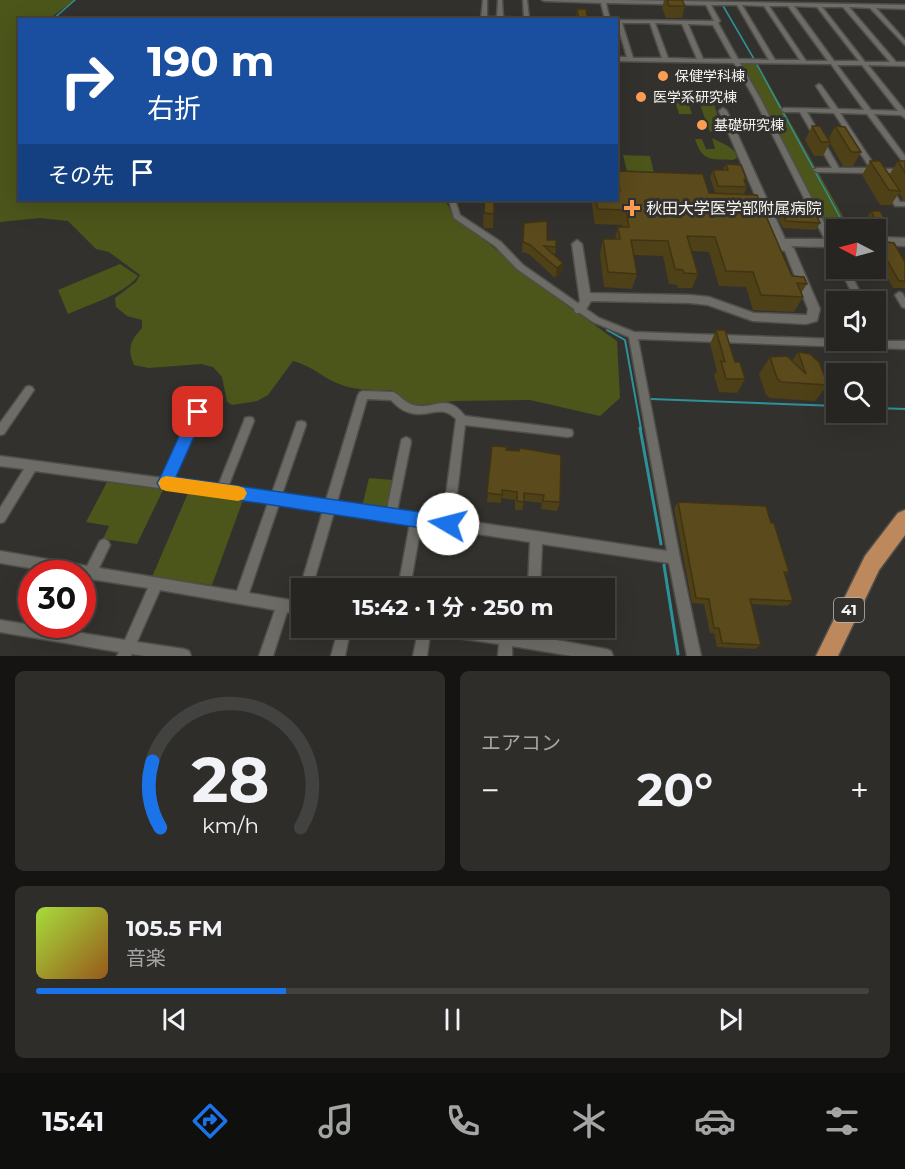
<!DOCTYPE html>
<html lang="ja">
<meta charset="utf-8">
<style>
body{margin:0;font-family:Montserrat,"Noto Sans JP",sans-serif;background:#2e2d2a;color:#f1f3f6;height:100vh;display:flex;flex-direction:column;font-size:22px;white-space:nowrap}
*{box-sizing:border-box;margin:0}
p{font-size:20px;color:#a4a5a5}
.icon{flex:none;width:33px;height:33px;fill:none;stroke:currentColor;stroke-width:2;stroke-linecap:round;stroke-linejoin:round}
.map{position:relative;height:656px;overflow:hidden}
.drawer{display:flex;flex-direction:column;gap:15px;padding:15px;background:#151413;flex:1}
.drawer>*{flex:none}
.top-card{position:absolute;left:18px;top:18px;width:600px;height:183px;border-radius:0px;box-shadow:0 6px 24px #0002,0 0 0 2px #424240;background:#1a4fa0;color:#fff;overflow:hidden}
.needle{width:39px;rotate:276deg}
.controls{position:absolute;left:826px;top:219px;display:grid;gap:12px}
.controls a{display:grid;place-items:center;width:60px;height:60px;border-radius:0px;background:#262522;box-shadow:0 6px 24px #0002,0 0 0 2px #424240;font-size:30px}
.speed{position:absolute;left:18px;top:560px;display:flex;gap:12px;font-size:30px;font-weight:700;text-align:center}
.speed>*{display:grid;place-content:center;width:78px;height:78px;border-radius:50%;background:#262522;box-shadow:0 6px 24px #0002,0 0 0 2px #424240;line-height:1}
.speed .limit{border:9px solid #d22;background:#fff;color:#111}
.pin{position:absolute;display:grid;place-items:center;width:51px;height:51px;color:#fff;margin:-26px;border-radius:12px;box-shadow:0 3px 9px #0006}
.me{position:absolute;width:66px;margin:-33px;rotate:278deg;stroke-linejoin:round;filter:drop-shadow(0 0 4px #0008)}
.turn{display:flex;align-items:center;gap:21px;height:126px;padding:0 30px;font-size:27px}
.turn .icon{width:78px;height:78px;stroke-width:2.5}
.turn b{display:block;font-size:42px;line-height:51px}
.then{display:flex;align-items:center;height:57px;padding:0 30px;background:#0003;gap:12px;font-size:22px}
.big{font-size:45px;font-weight:700;line-height:1.1}
.drawer .tile{flex:1;display:flex;flex-direction:column;justify-content:center;gap:9px;min-width:0;padding:0 21px;border-radius:9px;background:#2e2d2a}
.drawer .dial{align-items:center;gap:0}
.dial svg{height:156px;overflow:visible;fill:none;stroke:#424240;stroke-width:7;stroke-linecap:round;text-anchor:middle}
.dial text{fill:#f1f3f6;stroke:none}
.song{display:flex;align-items:center;gap:18px}
.cover{width:72px;height:72px;border-radius:9px;background:linear-gradient(135deg,hsl(80 70% 55%),hsl(30 70% 35%))}
.played{height:6px;border-radius:3px;background:linear-gradient(90deg,#1a73e8 30%,#424240 30%)}
.keys{display:flex;justify-content:space-around;direction:ltr}
.heat{display:flex;justify-content:space-between;align-items:center;font-size:33px;direction:ltr}
.drawer .tiles{flex:1;display:grid;gap:15px;grid-template-columns:1fr 1fr}
.tile:last-child{grid-column:span 2}
.trip{position:absolute;left:291px;top:578px;width:324px;height:60px;border-radius:0px;background:#262522;box-shadow:0 6px 24px #0002,0 0 0 2px #424240;font-weight:700;line-height:60px;text-align:center}
.tab-bar{display:flex;height:96px;justify-content:space-around;align-items:center;background:#0f0f0e;color:#a4a5a5}
.tab-bar .icon{width:42px;height:42px}
.tab-bar .on{color:#1a73e8}
.tab-bar b{font-size:27px;color:#f1f3f6}
.map>svg:first-child{display:block}
.green{fill:#4c551a}
.lines{fill:none;stroke-linecap:round;stroke-linejoin:round}
.stream-far2{stroke:#2d9199;stroke-width:1.5}
.stream-far1{stroke:#2d9199;stroke-width:2}
.stream{stroke:#2d9199;stroke-width:3}
.minor-casing{stroke:#504e4a;stroke-width:3}
.tertiary-casing{stroke:#504e4a;stroke-width:3}
.primary-casing{stroke:#504e4a;stroke-width:3}
.minor{fill:#6e6c66;fill-rule:evenodd}
.tertiary{fill:#6e6c66;fill-rule:evenodd}
.primary{fill:#bd885b;fill-rule:evenodd}
.wall{fill:#4e4017}
.shaded-wall{fill:#403413}
.building{fill:#5b4a1b;stroke:#403413;stroke-width:1.5}
.route{fill:#1a73e8;stroke:#114b97;stroke-width:1.5}
.slow{fill:#f59e0b}
.poi-dot{fill:#fc9d54;stroke:#33312d;stroke-width:2}
.labels{text-anchor:middle;stroke-width:6;stroke-linejoin:round;paint-order:stroke}
.far-poi-label{font-size:14px;fill:#f6f4f1;stroke:#33312d;text-anchor:start}
.shield{fill:#33312d;stroke:#bcbab6;stroke-width:1.5}
.shield-label{font-size:15px;font-weight:bold;fill:#f6f4f1}
.poi-label{font-size:16px;fill:#f6f4f1;stroke:#33312d;text-anchor:start}
</style>
<div class="map">
<svg width="905" height="656" viewBox="0 0 905 656">
<rect width="100%" height="100%" fill="#33312d"/>
<g class="green">
<path d="M0,0H75L49,19L20,20L19,42L16,44L20,45V200H445L453,215L554,296L617,341L620,398L600,416L530,400L455,401L416,405L402,402L391,390C374,390 356,391 339,384C323,378 311,365 293,361L268,395L257,401L232,405L227,402L222,377L213,367L201,364L149,368L134,365C127,349 130,341 142,328V320L127,316L116,307L115,298L136,282L140,275L109,252L96,249L68,221L40,218L0,222Z"/>
<path d="M737,61H756L850,229L837,230V237L830,236Z"/>
<path d="M677,97L704,98L713,101L721,126L710,132L699,102H688L692,114H679L674,98Z"/>
<path d="M712,138C721,143 736,147 737,158L733,160C711,159 702,162 695,139H702L706,149H715Z"/>
<path d="M623,155L650,156L654,173L627,172Z"/>
<path d="M120,264L138,276C123,295 90,304 68,314L58,290Z"/>
<path d="M369,478L393,480L387,505L381,509L362,507Z"/>
<path d="M107,482L163,490L137,544L103,539L109,526L86,522Z"/>
<path d="M188,493L243,500L212,585L152,577Z"/>
</g>
<g class="lines">
<g class="stream-far2">
<path d="M722,4L754,59"/>
<path d="M52,20L75,0"/>
<path d="M755,61L847,230"/>
</g>
<g class="stream-far1">
<path d="M607,330L625,340L641,429"/>
<path d="M651,399L837,406"/>
<path d="M876,408L905,409"/>
</g>
<g class="stream">
<path d="M640,428L661,544"/>
<path d="M664,565L678,654"/>
</g>
<g class="minor-casing">
<g id="minor">
<path d="M483,0H487V17H497L498,0H502L503,17L524,18L523,0H527L529,18L562,20H481Z"/>
<path d="M542,0H621L905,5V9L876,8L905,40V45L870,8L849,7L896,62H905V66L868,65L905,111V118L901,115L874,114L905,156V163L903,162L867,114L840,113L877,169H905V173H879L876,174L873,173L817,172L813,170L817,168H832L800,112H784L781,110L784,108L831,109L816,86L819,84L821,85L838,109L864,110L831,64L740,63L760,98L837,248V259L834,258L754,98L734,63L616,61V57H627L616,20L714,21L706,5L606,3L610,20H605L601,3L544,1ZM711,5H737L769,60L738,59L718,23L720,21ZM742,5L764,6L800,60H775ZM769,6H788L828,61H806ZM794,6L817,7L859,61H834ZM822,7H843L890,62H865ZM622,23H650L662,58H633ZM655,23L682,24L697,59L668,58ZM688,24L713,25L732,59H703ZM837,65H862L898,111L871,110ZM807,112L834,113L870,168H839Z"/>
<path d="M886,188H892L900,202H905V206H895L885,190Z"/>
<path d="M449,200H455L460,215L501,242L523,265L599,318L634,332L837,339V340H876V328L879,329L886,341H905V349L638,339L680,558L701,656H687L669,563L542,544L540,588H528L530,542L421,525L410,588H398L410,523L334,512L312,588H302V592L300,588L323,510L279,504L249,593L302,602V614L287,612L273,656H259L275,610L160,590L137,642L184,649L189,651L191,656H144L132,654L131,656H117L119,652L0,632V620L125,640L148,588L90,579L82,577V573H60L0,563V551L87,566L100,541L104,539L108,541L110,545L99,568L237,591L268,503L35,471L4,522L0,523V508L24,469L0,466V456L162,478L194,409L198,408L202,409L203,412L172,479L218,486L244,421L245,418L249,417L253,418L254,421L228,487L272,493L296,425L297,422L301,421L305,422L306,425L282,494L326,500L358,395L360,392L363,391L393,392C400,395 405,403 413,405C435,411 445,391 465,416L568,429L572,430L573,433L572,436L568,437L465,425L454,519L667,551L629,337L593,322L517,269L495,246L454,218ZM367,399L391,400C397,406 402,411 411,413C428,418 441,403 456,419L443,518L397,511L411,442L410,439L406,437L402,439L401,442L387,509L337,502Z"/>
<path d="M840,268H848L865,302H856Z"/>
<path d="M899,292L902,293L905,298V308L902,307L895,295Z"/>
<path d="M29,386L32,387L34,390L32,393L4,434L0,435V423L26,387Z"/>
<path d="M339,627H351L345,656H331Z"/>
<path d="M416,627H469L526,635L527,627H539V637L606,649L611,651L613,656H572L512,646V656H498L499,644L430,634L427,656H413L418,632Z"/>
</g>
</g>
<g class="tertiary-casing">
<g id="tertiary">
<path d="M723,108L727,111L785,239H822L837,237V245L825,247L791,246L794,249L820,309L817,321L806,324L753,321L708,305L690,303L591,301L584,313H576L574,310L580,301L572,244L577,240L582,244L590,293L690,295L709,297L754,313L807,315L808,309L785,251L780,250L770,230L719,111Z"/>
<path d="M876,237L905,238V246L876,245Z"/>
</g>
</g>
<g class="primary-casing">
<path id="primary" d="M905,510V535L879,570L838,656H816L865,556L898,513Z"/>
</g>
<use href="#minor" class="minor"/>
<use href="#tertiary" class="tertiary"/>
<use href="#primary" class="primary"/>
</g>
<g class="wall">
<path d="M664,0H682L685,6L682,18H666L662,8Z"/>
<path d="M577,9L588,20H576Z"/>
<path d="M812,126L828,140L835,126L861,152L853,166H843L830,143L823,156H814L805,140Z"/>
<path d="M870,161L889,175L898,161H905V201L903,200L899,193L891,205H880L862,175Z"/>
<path d="M726,164L745,181L747,187L744,194L792,276L807,284L801,293L803,297L794,312L753,310L746,287L719,286L709,252L692,251L698,274L692,288H678L677,285L669,284L663,256L634,255L637,274L632,289L604,287L600,254L603,239H615L618,227H623L622,225L595,224L591,200H616L617,171L709,193H715L710,177L713,170H723Z"/>
<path d="M494,200L493,228H484L483,224L484,210Z"/>
<path d="M781,210L820,223L816,230L783,228L778,218Z"/>
<path d="M871,211L888,225L885,230H875L868,216Z"/>
<path d="M524,223L556,247L555,255L562,273L555,278L529,254L522,252Z"/>
<path d="M879,241L905,262V288H893L876,257V245Z"/>
<path d="M716,330L745,379L737,393L719,392L714,375L717,371L710,344Z"/>
<path d="M798,352L828,385L815,401L770,398L766,395L759,374L770,357L792,361Z"/>
<path d="M492,446L506,450L560,502L557,511L541,509L542,503L524,501L522,510H515V500L501,498V503L487,502Z"/>
<path d="M678,502L771,523L789,572L785,575L793,601L787,606L751,604L761,645L755,649L717,647L714,633H710L704,604L692,603L674,508Z"/>
</g>
<path class="shaded-wall" d="M563,263L562,273L555,278L557,268Z"/>
<g class="building">
<path d="M667,0H682L685,6H669Z"/>
<path d="M577,9H586L588,20H579Z"/>
<path d="M812,126H820L830,142H821Z"/>
<path d="M835,126L845,127L861,152H851Z"/>
<path d="M870,161H880L900,191L889,190Z"/>
<path d="M898,161H905V173Z"/>
<path d="M726,164L741,165L746,178L744,180L747,187L718,186L713,170H728Z"/>
<path d="M617,171L703,174L709,193L757,195L792,276L804,277L807,284L797,283L803,297L761,295L753,272L726,271L715,237L687,236L698,274L684,273L683,270L675,269L668,241L631,240L637,274L608,272L603,239H620L618,227H629L626,210L598,209L596,200H616V191H620Z"/>
<path d="M485,200H494V214L485,213L484,210Z"/>
<path d="M781,210L815,212L820,223L786,221Z"/>
<path d="M871,211H880L888,225H878Z"/>
<path d="M547,221V240H556V247L544,246L563,263L557,268L530,245L523,242L524,223Z"/>
<path d="M879,241L894,243L905,262V281H899L877,243H880Z"/>
<path d="M716,330H725L735,362H740L745,379H726L721,361L725,362Z"/>
<path d="M798,352L810,354L819,362L828,385L781,382L777,378L770,357L787,356L806,374Z"/>
<path d="M492,446L507,447L506,450L519,451L520,448L561,455L560,502L543,501L544,495L524,493V502L517,501V492L502,490V495L487,493Z"/>
<path d="M678,502L766,506L771,523H774L789,572H784L793,601L750,599L761,645L722,643L719,628H714L709,599L696,598Z"/>
</g>
<path class="route" d="M198,406L203,408L205,412L176,477L448,516L454,518L457,524L454,530L448,532L160,488L157,483L160,478L192,408Z"/>
<path class="slow" d="M166,476L238,486L244,488L247,493L244,499L238,501L166,491L161,489L158,483L161,478Z"/>
<g class="poi-dot">
<circle cx="663" cy="76" r="6"/>
<circle cx="641" cy="97" r="6"/>
<circle cx="702" cy="125" r="6"/>
<path d="M629 199h6v6h6v6h-6v6h-6v-6h-6v-6h6z"/>
</g>
<g class="labels">
<g class="far-poi-label">
<text x="675" y="81">保健学科棟</text>
<text x="653" y="102">医学系研究棟</text>
<text x="714" y="130">基礎研究棟</text>
</g>
<rect class="shield" x="834" y="598" width="30" height="24" rx="4.5"/>
<g class="shield-label">
<text x="849" y="615">41</text>
</g>
<g class="poi-label">
<text x="646" y="214">秋田大学医学部附属病院</text>
</g>
</g>
</svg>
<div class="controls">
<a><svg class="needle" viewBox="-14 -14 28 28"><path d="M0-13l5 13h-10z" fill="#e53935"/><path d="M0 13l5-13h-10z" fill="#a4a5a5"/></svg></a>
<a><svg class="icon" aria-label="sound" viewBox="0 0 24 24"><path d="M4 9h4l5-4v14l-5-4H4zM17 9q2 3 0 6"/></svg></a>
<a><svg class="icon" aria-label="search" viewBox="0 0 24 24"><circle cx="10" cy="10" r="6"/><path d="M15 15l6 6"/></svg></a>
</div>
<div class="speed"><div class="limit">30</div></div>
<div class="pin" style="left:198px;top:412px;background:#d93025"><svg class="icon" aria-label="arrive" viewBox="0 0 24 24"><path d="M6 21V4h12l-3 4 3 4H6"/></svg></div>
<svg class="me" style="left:448px;top:524px" viewBox="-20 -20 40 40"><circle r="19" fill="#fff"/><path d="M0-13L10 11 0 6-10 11z" fill="#1a73e8"/></svg>
<div class="trip">15:42 · 1 分 · 250 m</div>
<div class="top-card">
<div class="turn"><svg class="icon" aria-label="right" viewBox="0 0 24 24"><path d="M7 20v-9h11M14 6l5 5-5 5"/></svg><div><b>190 m</b>右折</div></div>
<div class="then">その先<svg class="icon" aria-label="arrive" viewBox="0 0 24 24"><path d="M6 21V4h12l-3 4 3 4H6"/></svg></div>
</div>
</div>
<section class="drawer">
<div class="tiles">
<div class="tile dial"><svg viewBox="0 0 100 80">
<path d="M14 69A42 42 0 1 1 86 69"/>
<path d="M14 69A42 42 0 0 1 10 35" stroke="#1a73e8"/>
<text x="50" y="56" font-size="32" font-weight="700">28</text>
<text x="50" y="72" font-size="11">km/h</text>
</svg></div>
<div class="tile"><p>エアコン</p>
<div class="heat"><a>−</a><b class="big">20°</b><a>+</a></div>
</div>
<div class="tile">
<div class="song"><i class="cover"></i><div><b>105.5 FM</b><p>音楽</p></div></div>
<div class="played"></div>
<div class="keys"><svg class="icon" aria-label="previous" viewBox="0 0 24 24"><path d="M18 5L8 12l10 7zM5 5v14"/></svg><svg class="icon" aria-label="pause" viewBox="0 0 24 24"><path d="M8 5v14M16 5v14"/></svg><svg class="icon" aria-label="next" viewBox="0 0 24 24"><path d="M6 5l10 7-10 7zM19 5v14"/></svg></div>
</div>
</div>
</section>
<nav class="tab-bar">
<b>15:41</b>
<svg class="icon on" aria-label="directions" viewBox="0 0 24 24"><path d="M12 3l9 9-9 9-9-9zM9 14v-3h6M13 9l2 2-2 2"/></svg>
<svg class="icon" aria-label="music" viewBox="0 0 24 24"><path d="M9 18V5l10-2v13"/><circle cx="6" cy="18" r="3"/><circle cx="16" cy="16" r="3"/></svg>
<svg class="icon" aria-label="phone" viewBox="0 0 24 24"><path d="M5 4h4l2 5-3 2q2 4 5 5l2-3 5 2v4C11 20 4 13 5 4z"/></svg>
<svg class="icon" aria-label="climate" viewBox="0 0 24 24"><path d="M12 3v18M4 7l16 10M4 17L20 7"/></svg>
<svg class="icon" aria-label="car" viewBox="0 0 24 24"><path d="M5 17H2v-5l4-1 3-4h7l3 4 3 1v5h-3M9 17h6M6 11h13"/><circle cx="7" cy="17" r="2"/><circle cx="17" cy="17" r="2"/></svg>
<svg class="icon" aria-label="filters" viewBox="0 0 24 24"><path d="M4 7h16M4 17h16"/><circle cx="9" cy="7" r="2"/><circle cx="15" cy="17" r="2"/></svg>
</nav>
